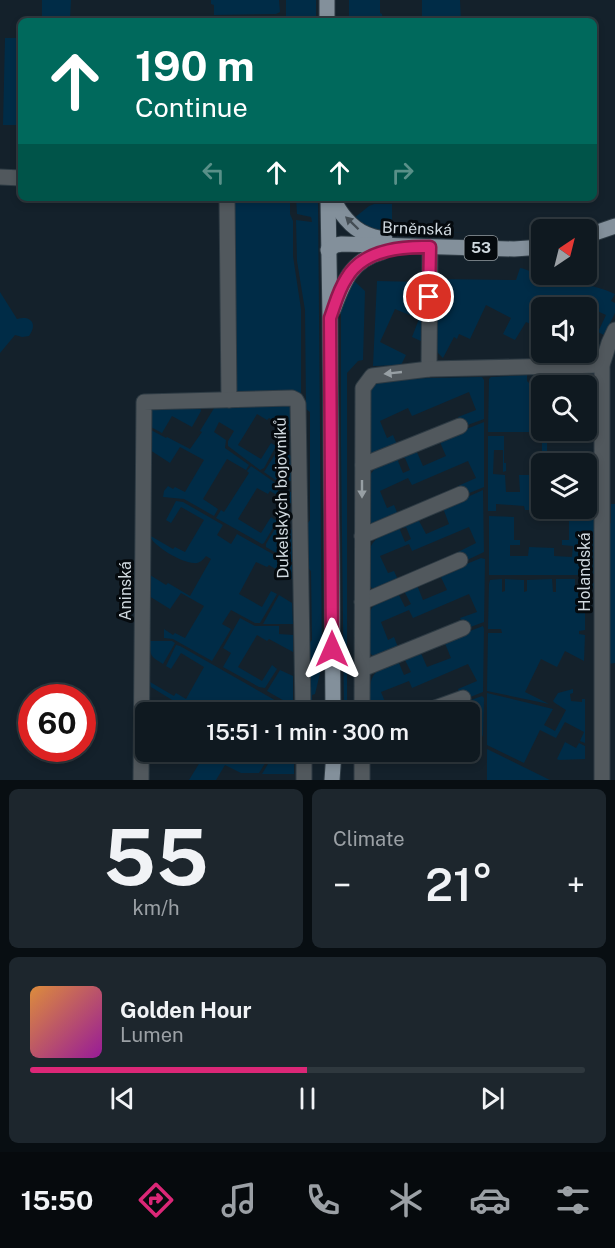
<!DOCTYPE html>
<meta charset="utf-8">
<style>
body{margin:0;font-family:"Public Sans",sans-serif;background:#1d262d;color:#f1f3f6;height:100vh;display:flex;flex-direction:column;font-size:22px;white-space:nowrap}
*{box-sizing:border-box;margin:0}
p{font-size:20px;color:#9ba0a5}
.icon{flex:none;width:33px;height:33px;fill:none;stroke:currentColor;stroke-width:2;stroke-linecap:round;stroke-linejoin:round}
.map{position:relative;height:780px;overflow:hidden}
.details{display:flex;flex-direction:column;gap:9px;padding:9px;background:#080e12;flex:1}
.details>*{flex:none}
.hud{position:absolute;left:18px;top:18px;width:579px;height:183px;border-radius:9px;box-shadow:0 3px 9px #0003,0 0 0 2px #2f383e;background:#00695c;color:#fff;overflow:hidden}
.needle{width:39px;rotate:35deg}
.fabs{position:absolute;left:531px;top:219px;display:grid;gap:12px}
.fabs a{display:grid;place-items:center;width:66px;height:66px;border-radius:9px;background:#0f1920;box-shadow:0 3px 9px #0003,0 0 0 2px #2f383e;font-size:30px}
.speed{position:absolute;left:18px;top:684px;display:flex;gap:12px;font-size:30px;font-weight:700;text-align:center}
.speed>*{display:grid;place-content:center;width:78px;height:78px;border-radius:50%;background:#0f1920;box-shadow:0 3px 9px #0003,0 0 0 2px #2f383e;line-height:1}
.speed .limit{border:9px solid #d22;background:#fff;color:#111}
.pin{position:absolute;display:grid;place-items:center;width:51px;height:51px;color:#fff;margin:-26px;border:3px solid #fff;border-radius:50%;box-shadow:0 2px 6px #0007}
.me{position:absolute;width:66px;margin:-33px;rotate:0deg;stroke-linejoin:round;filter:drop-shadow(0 0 4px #0008)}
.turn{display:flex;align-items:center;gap:21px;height:126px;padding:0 18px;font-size:27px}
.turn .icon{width:78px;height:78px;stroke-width:2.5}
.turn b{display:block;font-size:42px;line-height:51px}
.lanes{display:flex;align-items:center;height:57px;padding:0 18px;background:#0003;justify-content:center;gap:30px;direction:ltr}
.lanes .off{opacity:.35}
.big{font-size:45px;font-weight:600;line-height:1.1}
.details .card{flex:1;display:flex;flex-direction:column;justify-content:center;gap:9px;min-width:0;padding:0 21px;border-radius:9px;background:#1d262d}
.details .dial{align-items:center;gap:0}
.dial b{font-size:78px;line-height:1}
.song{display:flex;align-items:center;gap:18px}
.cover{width:72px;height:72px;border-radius:9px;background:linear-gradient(135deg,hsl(30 70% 55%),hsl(300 70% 35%))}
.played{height:6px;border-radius:3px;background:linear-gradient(90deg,#db2777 50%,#2f383e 50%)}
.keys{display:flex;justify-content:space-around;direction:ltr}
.heat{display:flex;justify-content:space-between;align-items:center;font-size:33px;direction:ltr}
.details .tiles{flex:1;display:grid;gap:9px;grid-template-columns:1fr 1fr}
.card:last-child{grid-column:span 2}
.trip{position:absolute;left:135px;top:702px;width:345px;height:60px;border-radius:9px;background:#0f1920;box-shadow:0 3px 9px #0003,0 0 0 2px #2f383e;font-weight:600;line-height:60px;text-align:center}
.menu{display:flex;height:96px;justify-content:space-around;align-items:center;background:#060a0d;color:#9ba0a5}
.menu .icon{width:42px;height:42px}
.menu .on{color:#db2777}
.menu b{font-size:27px;color:#f1f3f6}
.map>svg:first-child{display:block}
.green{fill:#002c47}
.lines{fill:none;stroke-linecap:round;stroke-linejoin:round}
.minor-casing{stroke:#2e3b44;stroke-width:17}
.major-casing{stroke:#2e3b44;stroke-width:17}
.minor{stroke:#51585d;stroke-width:15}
.major{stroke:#83909b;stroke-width:15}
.oneway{fill:#444d54}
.oneway2{fill:#979fa4}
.route-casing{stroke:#8e194d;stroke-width:15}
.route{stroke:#db2777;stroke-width:10}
.labels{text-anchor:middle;stroke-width:6;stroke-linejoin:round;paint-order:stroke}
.shield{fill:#050a0e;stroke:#939ba0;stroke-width:1.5}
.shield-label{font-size:15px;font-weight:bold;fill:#d0d9df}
.street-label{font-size:16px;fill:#d0d9df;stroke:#050a0e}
</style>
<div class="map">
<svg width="615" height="780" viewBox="0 0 615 780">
<rect width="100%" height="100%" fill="#14212b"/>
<g class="green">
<path d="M42,0H71L70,20L42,19Z"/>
<path d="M211,0H279L280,12L276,14L214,15V5L211,4Z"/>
<path d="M286,0H316V21H305L304,16L286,17Z"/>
<path d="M349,0H380V13L382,14L383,21H349Z"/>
<path d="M422,0H460L461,21H422Z"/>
<path d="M5,38H21V125H3Z"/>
<path d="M233,198H290V214L293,221V256L301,309V393L270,396L235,393Z"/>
<path d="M296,198H318L322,665L315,694L312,695V704H308V645L312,640L311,571L307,567L306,526L310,520V412L306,409L305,310L297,261L296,220L312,222L311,217L297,214Z"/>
<path d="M374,204H392V231L468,233L378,232L353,219L369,206Z"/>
<path d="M520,268C528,269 534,274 542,276C566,282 592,283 615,294L611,301L615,303V313L604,335L598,332L606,315L582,304L579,307L542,308L541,329L526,322L515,340L503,334L511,318L486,305L470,339L459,334L457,339L454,337L443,358L438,353L436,345V279L516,280Z"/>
<path d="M351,278L365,291L363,360L358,361L347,373V712H344L341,447V304Z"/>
<path d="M377,281L422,282L424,284L423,342L412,337L419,319L395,309L380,342L406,355L401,365L373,366Z"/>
<path d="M0,292L17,319C31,315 38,324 29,336L22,337L15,335L0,353Z"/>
<path d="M527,375V381L530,384L537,385L538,432H488L489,379L491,377Z"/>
<path d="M541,375H578L581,385L542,386L541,393Z"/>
<path d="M482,377L484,380V419L462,427L458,417L476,410L469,392L412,416L408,408L380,421L387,438L393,435L398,447L375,457L370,454V392C373,384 377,381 385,379Z"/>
<path d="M287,404L291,409V431L269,418L267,420L257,414L238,445L261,459L271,443L276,446L264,468L260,470L228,446V441L234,431L219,422L214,432L226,440L225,448L249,465L246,470L227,459L203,499L218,509L214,516L184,499L163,497L164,491L168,486L173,489L175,487L185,492L204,460L180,447L170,463L150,450L149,429L166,438L167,437L190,449L202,432L200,431L216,405Z"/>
<path d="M200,406L201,411L192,427L172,416L162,433L149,426L150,407Z"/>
<path d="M587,416H595V432H547V456H563L562,463H574H560V459H549V463L542,464V431L586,430Z"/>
<path d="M484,422V487L462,496L458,486L476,478L468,461L412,485L408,478L380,491L387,508L394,505L399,517L374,528L370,524V475L376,467L398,457L400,459L398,461L403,473L410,470L405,458H402L401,456L416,450L423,466L446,456L439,440Z"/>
<path d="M488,436H504V463H506V471L503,472V450H494L493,474L505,475L506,492H520L519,475H536L538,510H525L524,506L496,504V511H488Z"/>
<path d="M279,448L291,456V481H277L264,472Z"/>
<path d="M251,466L277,484L278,491L291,492L292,504L270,491L268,494L257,488L238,519L261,533L271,517L277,521L264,543L262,544L216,518L221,510L224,512L249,473L247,471Z"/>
<path d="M483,490L484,552L463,562L458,552L476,543L469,527L412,551L409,544L380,556L388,573L394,571L399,582L376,592L370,586V548C376,535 388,532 400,526L401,529L400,530L405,542L411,539L406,527L404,528L402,525L418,519L426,534L449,524L443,508Z"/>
<path d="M176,501L183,502L223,525L217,535L231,544L237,534L292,565V579L269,565L267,567L256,562L239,594L262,607L271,591L277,594L260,623H255L231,610L222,624L231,629L212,661L173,639L164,638V629L173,635L175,633L185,638L204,606L181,593L170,609L149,596L150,575L166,585L168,583L190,596L211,559L206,556C203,560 199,564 194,563C182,563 153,546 149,535L173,549L175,547L185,552L204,520L181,507L171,523L166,520Z"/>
<path d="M611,504H615V663L608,664V524L611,523Z"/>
<path d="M588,515L595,516L594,574L589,575H489V516L514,517V540H520V545H510V556H528L529,547L554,548V556L572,557L573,546L562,545V540H569V517H587Z"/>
<path d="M279,522L292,530V562L266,547V544Z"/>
<path d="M481,558L485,559L484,622L465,629L460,618L477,612L469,594L413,618L409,610L381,622L388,640L394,637L399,650L376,659L370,653V611C376,599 390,596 401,592L402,594L399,595L405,607L411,604L404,591L417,585L423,600L447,590L440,575Z"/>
<path d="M502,579V592L505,591V579L524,580V592L527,591V580L552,579L553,592H556V579H575V592H578L579,580L591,581L594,583V588L585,595V630L579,631V634L585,635L584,661L565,651L557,667L541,659L525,692L549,704L487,691L488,633H502L501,629H488L489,584L490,580Z"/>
<path d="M279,595L292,603L293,624H263Z"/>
<path d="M240,618L255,626H279V634L293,635V652L269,639L267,641L257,635L238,667L262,681L272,665L277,669L265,688L259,687L223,667L231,653L223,648Z"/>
<path d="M483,626L484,629L483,692L465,699L460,695L458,689L477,681L468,664L412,688L409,681L381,692L388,709L394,707L396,712H370C371,677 365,674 400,659L402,661L399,663L404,675L411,672L405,660L403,659L420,651L427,667L451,658L444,641Z"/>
<path d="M150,641H172L175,643L163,664C150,656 150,656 150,641Z"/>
<path d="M176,645L180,646L294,711V712H263L258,709L256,712H208L211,706L208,704C202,709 198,712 190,711L151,687L150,682L174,696L176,693L186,699L204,667L181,653L171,669L166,666Z"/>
<path d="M280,670L293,676V706L267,691Z"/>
<path d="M573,689V693L570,694L571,701L582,702V699H585V743L580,741L584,732L565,722L556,738L540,730L524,763L487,745V693L553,709L544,725L555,731L566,710L555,703L553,701L558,693Z"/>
<path d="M482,696L484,698L483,735L481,739L470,740V712H445L444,710Z"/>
<path d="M565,742L576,748L579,743L585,746V759L559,760L557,759Z"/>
<path d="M487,749L550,780H487Z"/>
<path d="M201,752H256L262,755L264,752H272L259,773H241L225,765L216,780H189L205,754Z"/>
<path d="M275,752H291L294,753V774H262Z"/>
</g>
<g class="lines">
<g class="minor-casing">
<g id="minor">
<path d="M0,177L21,178"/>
<path d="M227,198L229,400"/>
<path d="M429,369L430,247"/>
<path d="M363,465L460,426"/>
<path d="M362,536L461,494"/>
<path d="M362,602L460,560"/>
<path d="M362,669L463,628"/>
<path d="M362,712L363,388L372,376L429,369L602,365"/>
<path d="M424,712L463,698"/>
<path d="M304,752V780"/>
<path d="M141,780L144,402L292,398L296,400L298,404L303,712"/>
<path d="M362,780V752"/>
<path d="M602,780V365L609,343L615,330"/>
</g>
</g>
<g class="major-casing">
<g id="major">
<path d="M327,0V21"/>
<path d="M328,198L330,318L333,712"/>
<path d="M333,198C339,212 351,228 366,234C372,237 379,238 385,239"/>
<path d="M586,236L615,226"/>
<path d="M328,250L336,245L342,244L514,249L542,247"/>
<path d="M333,310C343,283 351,260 382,252"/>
<path d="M332,780L334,752"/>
</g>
</g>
<use href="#minor" class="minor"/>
<use href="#major" class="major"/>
</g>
<defs><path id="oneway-solid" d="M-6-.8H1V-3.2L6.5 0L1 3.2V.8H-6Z" transform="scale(1.5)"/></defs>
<use class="oneway" href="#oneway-solid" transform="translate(352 223) rotate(-136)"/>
<g class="oneway2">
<use href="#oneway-solid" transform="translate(393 373) rotate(174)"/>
<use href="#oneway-solid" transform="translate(362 489) rotate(90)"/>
</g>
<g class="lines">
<g class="route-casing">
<path id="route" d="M332,649L330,318C335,305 338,291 346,279C362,250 399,246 430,247L429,297"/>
</g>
<use href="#route" class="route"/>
</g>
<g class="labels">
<rect class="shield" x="464.5" y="236" width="33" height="24" rx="4.5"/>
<g class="shield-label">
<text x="481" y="253">53</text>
</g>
<g class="street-label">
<text transform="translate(417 228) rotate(2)" y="6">Brněnská</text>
<text transform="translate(281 498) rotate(-91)" y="6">Dukelských bojovníků</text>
<text transform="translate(584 572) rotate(-90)" y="6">Holandská</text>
<text transform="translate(125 591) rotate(-90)" y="6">Aninská</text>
</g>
</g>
</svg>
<div class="fabs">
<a><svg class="needle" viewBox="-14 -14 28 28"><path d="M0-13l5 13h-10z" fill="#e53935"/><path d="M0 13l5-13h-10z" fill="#9ba0a5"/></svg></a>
<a><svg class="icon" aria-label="sound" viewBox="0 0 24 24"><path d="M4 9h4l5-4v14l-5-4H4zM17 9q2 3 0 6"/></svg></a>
<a><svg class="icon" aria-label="search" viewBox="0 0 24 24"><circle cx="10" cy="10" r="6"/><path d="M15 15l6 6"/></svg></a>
<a><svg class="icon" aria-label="layers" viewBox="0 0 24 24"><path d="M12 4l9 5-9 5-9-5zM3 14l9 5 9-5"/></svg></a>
</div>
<div class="speed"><div class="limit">60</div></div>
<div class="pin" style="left:429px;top:297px;background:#d93025"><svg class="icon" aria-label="arrive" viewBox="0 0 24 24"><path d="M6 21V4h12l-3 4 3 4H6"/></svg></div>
<svg class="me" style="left:332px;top:649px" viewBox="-20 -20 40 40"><path d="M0-17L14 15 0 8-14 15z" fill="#db2777" stroke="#fff" stroke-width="4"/></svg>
<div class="trip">15:51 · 1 min · 300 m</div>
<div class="hud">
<div class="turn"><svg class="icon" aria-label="ahead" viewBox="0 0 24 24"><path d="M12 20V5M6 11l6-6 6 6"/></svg><div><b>190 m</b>Continue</div></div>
<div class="lanes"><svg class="icon off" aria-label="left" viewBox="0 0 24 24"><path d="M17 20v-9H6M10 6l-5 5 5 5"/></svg><svg class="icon" aria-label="ahead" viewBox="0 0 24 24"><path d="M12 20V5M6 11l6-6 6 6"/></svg><svg class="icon" aria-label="ahead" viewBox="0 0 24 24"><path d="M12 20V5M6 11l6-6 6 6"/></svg><svg class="icon off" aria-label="right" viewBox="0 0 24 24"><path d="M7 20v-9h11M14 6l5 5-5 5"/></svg></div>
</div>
</div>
<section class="details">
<div class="tiles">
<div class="card dial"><b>55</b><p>km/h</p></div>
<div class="card"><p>Climate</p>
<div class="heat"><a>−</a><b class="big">21°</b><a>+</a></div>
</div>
<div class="card">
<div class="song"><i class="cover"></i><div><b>Golden Hour</b><p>Lumen</p></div></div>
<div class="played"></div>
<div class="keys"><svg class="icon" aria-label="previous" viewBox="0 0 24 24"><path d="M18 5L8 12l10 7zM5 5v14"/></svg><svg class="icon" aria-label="pause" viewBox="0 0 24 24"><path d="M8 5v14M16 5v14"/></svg><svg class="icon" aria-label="next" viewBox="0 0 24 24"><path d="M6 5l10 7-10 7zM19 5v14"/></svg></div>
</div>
</div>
</section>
<nav class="menu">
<b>15:50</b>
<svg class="icon on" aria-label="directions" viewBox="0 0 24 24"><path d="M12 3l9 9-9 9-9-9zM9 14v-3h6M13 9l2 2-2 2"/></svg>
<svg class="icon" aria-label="music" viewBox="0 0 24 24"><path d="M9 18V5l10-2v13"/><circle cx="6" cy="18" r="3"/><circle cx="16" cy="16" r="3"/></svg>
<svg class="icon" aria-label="phone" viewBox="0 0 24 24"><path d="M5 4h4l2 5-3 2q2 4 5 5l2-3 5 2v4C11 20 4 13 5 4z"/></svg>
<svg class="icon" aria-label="climate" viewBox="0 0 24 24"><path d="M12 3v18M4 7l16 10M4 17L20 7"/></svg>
<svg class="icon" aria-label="car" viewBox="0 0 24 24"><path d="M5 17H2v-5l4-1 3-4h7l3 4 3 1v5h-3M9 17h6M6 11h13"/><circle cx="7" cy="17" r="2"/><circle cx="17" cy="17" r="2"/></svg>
<svg class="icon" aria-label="filters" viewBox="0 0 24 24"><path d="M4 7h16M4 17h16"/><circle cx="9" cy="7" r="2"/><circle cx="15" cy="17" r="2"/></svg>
</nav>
